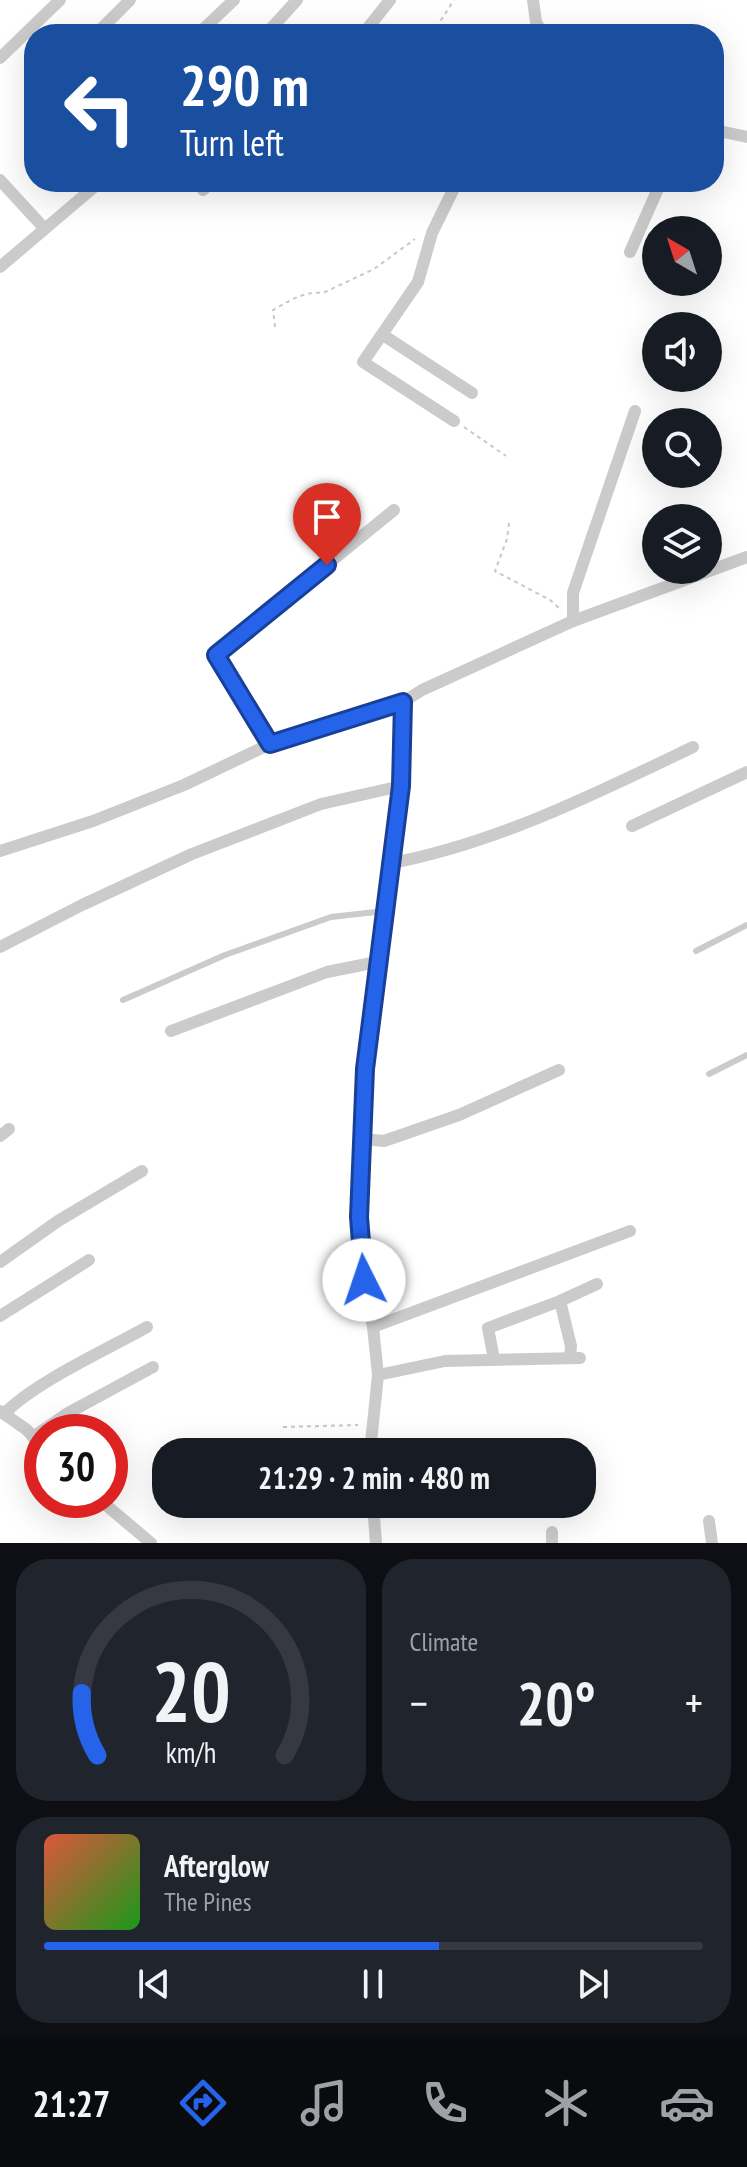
<!DOCTYPE html>
<meta charset="utf-8">
<style>
body{margin:0;font-family:"PT Sans Narrow",sans-serif;background:#20242c;color:#f1f3f6;height:100vh;display:flex;flex-direction:column;font-size:30px;white-space:nowrap}
*{box-sizing:border-box;margin:0}
p{font-size:26px;color:#9ea1a6}
.icon{flex:none;width:44px;height:44px;fill:none;stroke:currentColor;stroke-width:2;stroke-linecap:round;stroke-linejoin:round}
.map{position:relative;height:1543px;overflow:hidden}
.sheet{display:flex;flex-direction:column;gap:16px;padding:16px;background:#0d0f14;flex:1}
.sheet>*{flex:none}
.hud{position:absolute;left:24px;top:24px;width:700px;height:168px;border-radius:32px;box-shadow:0 8px 32px #0002;background:#1a4fa0;color:#fff;overflow:hidden}
.needle{width:52px;rotate:321deg}
.buttons{position:absolute;left:642px;top:216px;display:grid;gap:16px}
.buttons a{display:grid;place-items:center;width:80px;height:80px;border-radius:50%;background:#171b24;box-shadow:0 8px 32px #0002;font-size:40px}
.speed{position:absolute;left:24px;top:1414px;display:flex;gap:16px;font-size:40px;font-weight:700;text-align:center}
.speed>*{display:grid;place-content:center;width:104px;height:104px;border-radius:50%;background:#171b24;box-shadow:0 8px 32px #0002;line-height:1}
.speed .limit{border:12px solid #d22;background:#fff;color:#111}
.pin{position:absolute;display:grid;place-items:center;width:68px;height:68px;color:#fff;margin:-82px -34px;border-radius:50% 50% 50% 0;rotate:-45deg;box-shadow:0 0 8px #0007}
.pin .icon{rotate:45deg}
.me{position:absolute;width:88px;margin:-44px;rotate:356deg;stroke-linejoin:round;filter:drop-shadow(0 0 6px #0008)}
.turn{display:flex;align-items:center;gap:28px;height:168px;padding:0 24px;font-size:36px}
.turn .icon{width:104px;height:104px;stroke-width:2.5}
.turn b{display:block;font-size:56px;line-height:68px}
.big{font-size:60px;font-weight:800;line-height:1.1}
.sheet .tile{flex:1;display:flex;flex-direction:column;justify-content:center;gap:12px;min-width:0;padding:0 28px;border-radius:32px;background:#20242c}
.sheet .dial{align-items:center;gap:0}
.dial svg{height:208px;overflow:visible;fill:none;stroke:#363941;stroke-width:7;stroke-linecap:round;text-anchor:middle}
.dial text{fill:#f1f3f6;stroke:none}
.song{display:flex;align-items:center;gap:24px}
.cover{width:96px;height:96px;border-radius:12px;background:linear-gradient(135deg,hsl(10 70% 55%),hsl(120 70% 35%))}
.played{height:8px;border-radius:4px;background:linear-gradient(90deg,#2563eb 60%,#363941 60%)}
.keys{display:flex;justify-content:space-around;direction:ltr}
.heat{display:flex;justify-content:space-between;align-items:center;font-size:44px;direction:ltr}
.sheet .tiles{flex:1;display:grid;gap:16px;grid-template-columns:1fr 1fr}
.tile:last-child{grid-column:span 2}
.trip{position:absolute;left:152px;top:1438px;width:444px;height:80px;border-radius:32px;background:#171b24;box-shadow:0 8px 32px #0002;font-weight:800;line-height:80px;text-align:center}
.tabs{display:flex;height:128px;justify-content:space-around;align-items:center;background:#090b0e;color:#9ea1a6}
.tabs .icon{width:56px;height:56px}
.tabs .selected{color:#2563eb}
.tabs b{font-size:36px;color:#f1f3f6}
.map>svg:first-child{display:block}
.lines{fill:none;stroke-linecap:round;stroke-linejoin:round}
.path{stroke:#c8c8c8;stroke-width:2;stroke-dasharray:4 4;stroke-linecap:butt}
.lane{stroke:#cbcbcb;stroke-width:6}
.street{stroke:#cbcbcb;stroke-width:12}
.route-casing{stroke:#184099;stroke-width:20}
.route{stroke:#2563eb;stroke-width:14}
</style>
<div class="map">
<svg width="747" height="1543" viewBox="0 0 747 1543">
<rect width="100%" height="100%" fill="#fff"/>
<g class="lines">
<g class="path">
<path d="M432,34L454,0"/>
<path d="M275,327L273,310C289,301 304,291 323,293L374,269L415,239"/>
<path d="M464,427L506,456"/>
<path d="M509,523L507,539L495,571L550,600L560,609"/>
<path d="M283,1427L358,1425"/>
</g>
<g class="lane">
<path d="M696,951L747,925"/>
<path d="M123,1000L225,955L331,917L385,911"/>
<path d="M709,1074L747,1055"/>
</g>
<g class="street">
<path d="M533,0L536,22L543,34"/>
<path d="M96,34L130,0"/>
<path d="M198,34L234,0"/>
<path d="M266,34L297,0"/>
<path d="M363,34L390,0"/>
<path d="M0,58L60,0"/>
<path d="M714,130L747,137"/>
<path d="M0,180L44,228"/>
<path d="M203,190L212,182"/>
<path d="M630,252L661,182"/>
<path d="M0,267L100,182"/>
<path d="M383,335L472,393"/>
<path d="M454,421L363,362L418,282L432,233L457,182"/>
<path d="M573,621V593L577,581L635,411"/>
<path d="M270,744L216,655L394,510"/>
<path d="M632,826L747,772"/>
<path d="M0,851L93,821L184,785L270,744L403,702"/>
<path d="M392,863C497,843 597,793 693,747"/>
<path d="M0,947L82,905L192,854L321,804L401,786"/>
<path d="M171,1031L327,972L377,962"/>
<path d="M0,1136L9,1129"/>
<path d="M363,1139L384,1141L459,1115L559,1070"/>
<path d="M0,1262L58,1221L142,1171"/>
<path d="M560,1301L571,1346L570,1357"/>
<path d="M0,1316L89,1260"/>
<path d="M373,1327L630,1231"/>
<path d="M494,1359L488,1328L560,1301L597,1284"/>
<path d="M378,1375L445,1361L580,1358"/>
<path d="M0,1411L27,1430L42,1447"/>
<path d="M4,1414C35,1382 106,1350 147,1327"/>
<path d="M33,1437L68,1413L153,1367"/>
<path d="M370,1452L378,1375L373,1327L364,1280L359,1217L365,1069L401,786L403,702L422,690L573,621L747,557"/>
<path d="M100,1500L151,1543"/>
<path d="M373,1504L376,1543"/>
<path d="M709,1521L712,1543"/>
<path d="M552,1543V1532"/>
</g>
</g>
<g class="lines">
<g class="route-casing">
<path id="route" d="M327,565L216,655L270,744L403,702L401,786L365,1069L359,1217L364,1280"/>
</g>
<use href="#route" class="route"/>
</g>
</svg>
<div class="buttons">
<a><svg class="needle" viewBox="-14 -14 28 28"><path d="M0-13l5 13h-10z" fill="#e53935"/><path d="M0 13l5-13h-10z" fill="#9ea1a6"/></svg></a>
<a><svg class="icon" aria-label="sound" viewBox="0 0 24 24"><path d="M4 9h4l5-4v14l-5-4H4zM17 9q2 3 0 6"/></svg></a>
<a><svg class="icon" aria-label="search" viewBox="0 0 24 24"><circle cx="10" cy="10" r="6"/><path d="M15 15l6 6"/></svg></a>
<a><svg class="icon" aria-label="layers" viewBox="0 0 24 24"><path d="M12 4l9 5-9 5-9-5zM3 14l9 5 9-5"/></svg></a>
</div>
<div class="speed"><div class="limit">30</div></div>
<div class="pin" style="left:327px;top:565px;background:#d93025"><svg class="icon" aria-label="arrive" viewBox="0 0 24 24"><path d="M6 21V4h12l-3 4 3 4H6"/></svg></div>
<svg class="me" style="left:364px;top:1280px" viewBox="-20 -20 40 40"><circle r="19" fill="#fff"/><path d="M0-13L10 11 0 6-10 11z" fill="#2563eb"/></svg>
<div class="trip">21:29 · 2 min · 480 m</div>
<div class="hud">
<div class="turn"><svg class="icon" aria-label="left" viewBox="0 0 24 24"><path d="M17 20v-9H6M10 6l-5 5 5 5"/></svg><div><b>290 m</b>Turn left</div></div>
</div>
</div>
<section class="sheet">
<div class="tiles">
<div class="tile dial"><svg viewBox="0 0 100 80">
<path d="M14 69A42 42 0 1 1 86 69"/>
<path d="M14 69A42 42 0 0 1 8 45" stroke="#2563eb"/>
<text x="50" y="56" font-size="32" font-weight="700">20</text>
<text x="50" y="72" font-size="11">km/h</text>
</svg></div>
<div class="tile"><p>Climate</p>
<div class="heat"><a>−</a><b class="big">20°</b><a>+</a></div>
</div>
<div class="tile">
<div class="song"><i class="cover"></i><div><b>Afterglow</b><p>The Pines</p></div></div>
<div class="played"></div>
<div class="keys"><svg class="icon" aria-label="previous" viewBox="0 0 24 24"><path d="M18 5L8 12l10 7zM5 5v14"/></svg><svg class="icon" aria-label="pause" viewBox="0 0 24 24"><path d="M8 5v14M16 5v14"/></svg><svg class="icon" aria-label="next" viewBox="0 0 24 24"><path d="M6 5l10 7-10 7zM19 5v14"/></svg></div>
</div>
</div>
</section>
<nav class="tabs">
<b>21:27</b>
<svg class="icon selected" aria-label="directions" viewBox="0 0 24 24"><path d="M12 3l9 9-9 9-9-9zM9 14v-3h6M13 9l2 2-2 2"/></svg>
<svg class="icon" aria-label="music" viewBox="0 0 24 24"><path d="M9 18V5l10-2v13"/><circle cx="6" cy="18" r="3"/><circle cx="16" cy="16" r="3"/></svg>
<svg class="icon" aria-label="phone" viewBox="0 0 24 24"><path d="M5 4h4l2 5-3 2q2 4 5 5l2-3 5 2v4C11 20 4 13 5 4z"/></svg>
<svg class="icon" aria-label="climate" viewBox="0 0 24 24"><path d="M12 3v18M4 7l16 10M4 17L20 7"/></svg>
<svg class="icon" aria-label="car" viewBox="0 0 24 24"><path d="M5 17H2v-5l4-1 3-4h7l3 4 3 1v5h-3M9 17h6M6 11h13"/><circle cx="7" cy="17" r="2"/><circle cx="17" cy="17" r="2"/></svg>
</nav>
